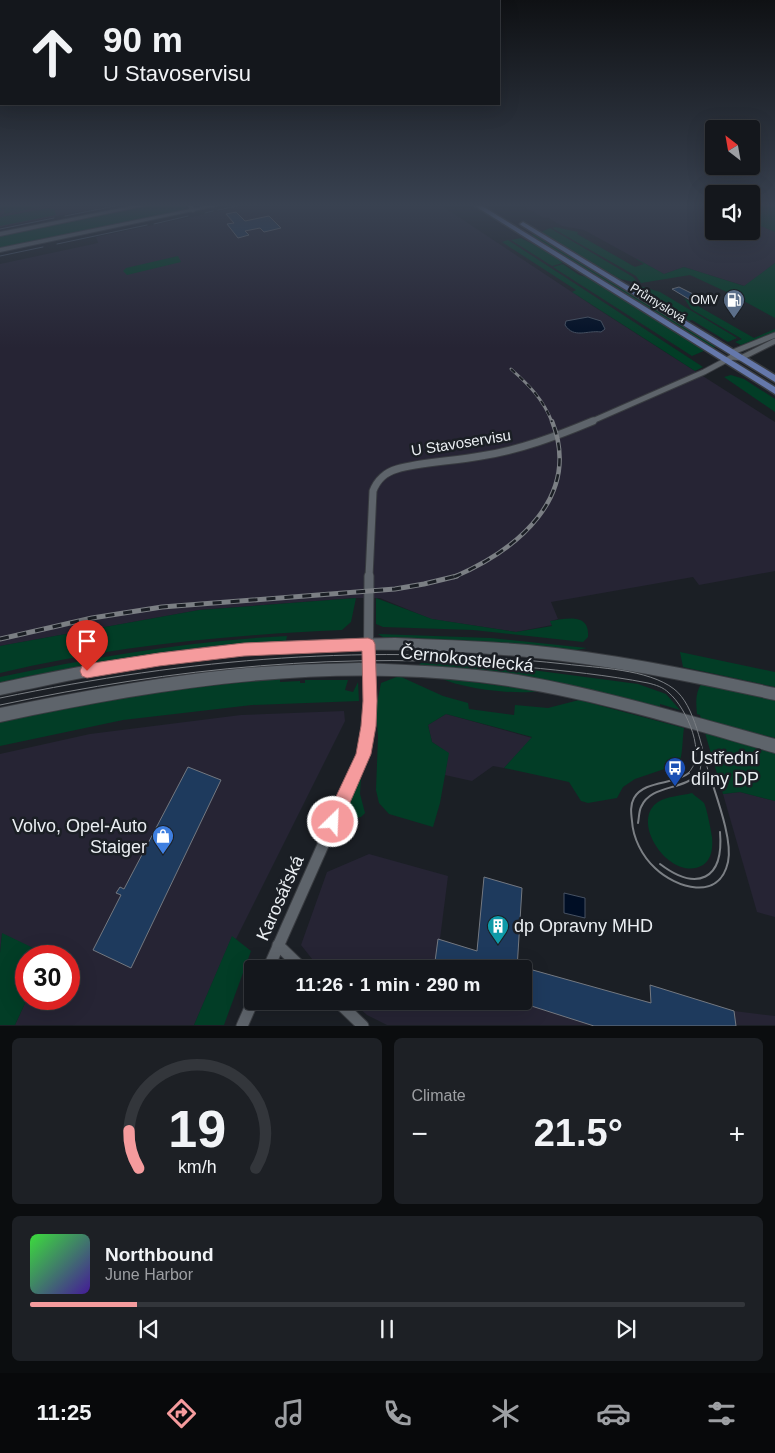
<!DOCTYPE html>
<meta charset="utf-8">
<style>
body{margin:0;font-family:Arial,sans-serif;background:#1d2025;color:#f1f3f6;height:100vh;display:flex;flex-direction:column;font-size:19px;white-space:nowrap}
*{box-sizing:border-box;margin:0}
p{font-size:16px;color:#9d9fa3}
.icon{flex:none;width:28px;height:28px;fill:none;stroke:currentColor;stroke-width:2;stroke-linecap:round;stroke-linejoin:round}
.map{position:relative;height:1026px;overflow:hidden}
.sheet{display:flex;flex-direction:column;gap:12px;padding:12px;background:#0b0d0f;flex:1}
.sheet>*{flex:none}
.banner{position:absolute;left:0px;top:0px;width:500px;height:105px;box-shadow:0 5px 20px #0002,0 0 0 1px #33363b;background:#14171c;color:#f1f3f6;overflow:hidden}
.needle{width:32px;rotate:329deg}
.fabs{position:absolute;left:705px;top:120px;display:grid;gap:10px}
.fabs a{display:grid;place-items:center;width:55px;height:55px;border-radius:5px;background:#14171c;box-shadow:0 5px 20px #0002,0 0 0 1px #33363b;font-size:25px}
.speed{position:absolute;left:15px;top:945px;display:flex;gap:10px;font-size:25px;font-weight:700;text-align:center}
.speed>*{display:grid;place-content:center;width:65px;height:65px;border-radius:50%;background:#14171c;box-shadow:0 5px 20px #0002,0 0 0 1px #33363b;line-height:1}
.speed .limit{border:8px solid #d22;background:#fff;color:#111}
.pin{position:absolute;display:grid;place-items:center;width:42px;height:42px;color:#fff;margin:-51px -21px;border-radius:50% 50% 50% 0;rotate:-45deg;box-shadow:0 0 5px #0007}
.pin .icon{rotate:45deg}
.me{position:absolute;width:55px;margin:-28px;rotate:24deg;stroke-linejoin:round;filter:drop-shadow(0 0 4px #0008)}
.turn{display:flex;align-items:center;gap:18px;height:105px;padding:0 20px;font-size:22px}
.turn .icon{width:65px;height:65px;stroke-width:2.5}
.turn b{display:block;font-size:35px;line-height:42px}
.big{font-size:38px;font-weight:700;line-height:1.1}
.sheet .tile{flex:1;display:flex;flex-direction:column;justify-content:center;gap:8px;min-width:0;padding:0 18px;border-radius:8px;background:#1d2025}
.sheet .dial{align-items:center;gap:0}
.dial svg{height:130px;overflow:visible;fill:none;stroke:#33363b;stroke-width:7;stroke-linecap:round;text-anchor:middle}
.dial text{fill:#f1f3f6;stroke:none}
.song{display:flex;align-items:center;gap:15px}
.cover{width:60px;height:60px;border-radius:8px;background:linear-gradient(135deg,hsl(120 70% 55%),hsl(260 70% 35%))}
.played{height:5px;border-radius:2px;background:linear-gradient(90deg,#f59b9d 15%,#33363b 15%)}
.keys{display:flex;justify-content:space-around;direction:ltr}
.heat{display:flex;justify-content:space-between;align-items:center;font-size:28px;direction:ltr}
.sheet .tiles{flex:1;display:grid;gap:12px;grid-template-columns:1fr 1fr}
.tile:last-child{grid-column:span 2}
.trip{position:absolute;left:244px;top:960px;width:288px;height:50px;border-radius:5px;background:#14171c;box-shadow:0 5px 20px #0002,0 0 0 1px #33363b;font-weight:700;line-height:50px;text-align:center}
.tab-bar{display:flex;height:80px;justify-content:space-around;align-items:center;background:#08090b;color:#9d9fa3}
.tab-bar .icon{width:35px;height:35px}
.tab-bar .selected{color:#f59b9d}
.tab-bar b{font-size:22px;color:#f1f3f6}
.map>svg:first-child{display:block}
.industrial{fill:#262434}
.green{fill:#023d26}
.water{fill:#000e25;stroke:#465162}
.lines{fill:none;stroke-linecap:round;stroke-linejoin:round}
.stream{stroke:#465162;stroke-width:1}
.building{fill:#1e3a5d;stroke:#737880}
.street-far4-casing{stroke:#383b40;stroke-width:5.5}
.street-far3-casing{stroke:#383b40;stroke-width:7}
.street-far2-casing{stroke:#383b40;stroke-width:9}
.street-far1-casing{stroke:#383b40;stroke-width:11}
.street-casing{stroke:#383b40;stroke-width:13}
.secondary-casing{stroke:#383b40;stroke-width:2}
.primary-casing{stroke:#383b40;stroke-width:3}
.street-far4{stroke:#5e646b;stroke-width:4.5}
.street-far3{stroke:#5e646b;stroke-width:5}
.street-far2{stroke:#5e646b;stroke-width:7}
.street-far1{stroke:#5e646b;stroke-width:9}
.street{stroke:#5e646b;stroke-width:11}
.secondary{fill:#5e646b;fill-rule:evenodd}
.primary{fill:#6578ab;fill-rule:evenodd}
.tram-far1{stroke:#7b7f84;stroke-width:1}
.tram{stroke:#7b7f84;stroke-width:2}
.rail-far2-casing{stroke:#7b7f84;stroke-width:3}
.rail-far1-casing{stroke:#7b7f84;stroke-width:4.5}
.rail-casing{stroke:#7b7f84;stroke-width:5}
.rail-far2{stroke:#1b1f25;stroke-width:2;stroke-dasharray:5.5;stroke-linecap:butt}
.rail-far1{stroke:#1b1f25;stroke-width:2.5;stroke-dasharray:8;stroke-linecap:butt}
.rail{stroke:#1b1f25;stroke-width:3;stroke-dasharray:9;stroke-linecap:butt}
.route{fill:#f59b9d;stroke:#9f6566}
.labels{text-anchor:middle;stroke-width:5;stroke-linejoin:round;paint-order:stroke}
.far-poi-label{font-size:12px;fill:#eaeef2;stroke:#1b1f25;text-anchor:end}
.far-street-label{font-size:12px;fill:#eaeef2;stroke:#1b1f25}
.street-label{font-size:15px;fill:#eaeef2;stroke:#1b1f25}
.near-street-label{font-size:18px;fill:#eaeef2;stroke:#1b1f25}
.near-poi-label{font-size:18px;fill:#eaeef2;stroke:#1b1f25;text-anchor:start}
</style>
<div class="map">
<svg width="775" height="1026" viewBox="0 0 775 1026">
<rect width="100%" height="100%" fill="#1b1f25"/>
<g class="industrial">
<path d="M0,204H119L0,227Z"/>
<path d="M253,204H439L596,308L775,422V571L699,585L693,577L551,602L558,619L551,621L552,625L516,632L431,619L380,598H356L199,610L0,646V264L98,243L96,237Z"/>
<path d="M520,204H710L714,206V231H751V222L775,232V263L745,286L684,267L664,274L584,230L562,226L547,217L544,218Z"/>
<path d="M344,711L345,721L236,939L232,937L194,1025H15L27,999H69V956H48L2,934L0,953V754L90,734L241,715Z"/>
<path d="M446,714L532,738L504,768L493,766L472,781L445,775L448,753L432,742L428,725Z"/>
<path d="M740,792L775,801V917L757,912L723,794Z"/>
<path d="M369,854L448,876L440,939L477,951L484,877L521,887L517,965L623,996L651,1002L650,985L734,1011L775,1016V1025H387L367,1015L351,1001H522V969H320L301,945L327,872Z"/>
</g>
<g class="green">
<path d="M0,204H50L30,210H28L37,207C28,208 21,212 12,213H10L19,210C11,211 7,214 0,216L5,213L1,205L2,211L0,212Z"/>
<path d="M155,204H185L187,208L180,212L0,249V235Z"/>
<path d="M751,204H775V232L751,222Z"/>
<path d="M48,208L54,209L56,215L0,226V217Z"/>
<path d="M555,227L578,232L577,234L635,267L644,264L636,259H637L664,274L684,267L744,286L775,263V318L731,294L690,275L641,283L636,276L552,228Z"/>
<path d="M550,228L633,277L638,283L620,279L541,232Z"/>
<path d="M535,234L718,346L713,348L531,235Z"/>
<path d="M521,238L552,254L563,263L552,266L511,240Z"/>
<path d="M508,240L703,367L695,371L572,292L576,290L502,242Z"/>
<path d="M178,256L181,262L127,275L123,271L126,268Z"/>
<path d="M563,264L579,275L591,278L706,350L692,356L553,267Z"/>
<path d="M643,287L660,292L737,338L728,342L692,320L689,321L633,289Z"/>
<path d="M684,298L754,338L775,329V332L741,345L735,342L742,339L691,309Z"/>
<path d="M731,375L744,379L775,399V412L724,377Z"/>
<path d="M356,598L351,622L342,630C226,635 113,646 0,673V646L5,645L199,610Z"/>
<path d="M376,598L432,619L516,632L552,626L550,621C568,618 590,613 588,637L583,642L473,630L383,627L376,624Z"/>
<path d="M378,634L491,638L587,648L572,651L461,641L386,639Z"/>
<path d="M287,636L286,641C190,648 94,661 0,683V677C95,657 190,641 287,636Z"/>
<path d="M680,652L775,672V687L683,667Z"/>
<path d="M421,663L517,668L638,684L666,694L680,710L660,704V708L578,687L528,677L419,665Z"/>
<path d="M399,676L443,696L468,703L469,709L514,715L515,705L548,708L579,700L684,728C682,741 683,753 679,764L635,779L623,787L617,798L588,803L581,801L569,782L504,768L532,737L446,714L428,725L432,742L449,753L440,803L433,827L389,814L379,803L376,790L378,737L376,708L381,683Z"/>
<path d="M441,678L540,691C516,695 462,689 441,678Z"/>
<path d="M280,679V682L300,681V683H305V680H348L345,690L353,692L358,682L359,701L252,705L123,720L0,746V721C93,702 185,686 280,679Z"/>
<path d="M702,683L775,700V738L701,719L700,715L697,714C696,704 695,692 702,683Z"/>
<path d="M705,733L775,752V801L740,792L723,794Z"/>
<path d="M359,776L361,778L360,794L365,813L361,817L345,821L342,816Z"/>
<path d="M692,793C695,796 701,800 704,803C707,809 711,830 712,837C713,847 712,859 703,865C672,884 628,822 658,802C667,796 681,796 692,793Z"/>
<path d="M2,933L48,955L26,956L27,999L15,1025H0V953Z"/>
<path d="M232,936L251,951L224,1025H194Z"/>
</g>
<g class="water">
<path d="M588,317L601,321L605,329L601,332C587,330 574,339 565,325L566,321Z"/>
<path d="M564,893L585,898V918L564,913Z"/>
</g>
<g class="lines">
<g class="stream">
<path d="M218,210L247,204"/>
<path d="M205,213L213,211"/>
<path d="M65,216L125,204"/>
<path d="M154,224L188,216"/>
<path d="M0,229L54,218"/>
<path d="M57,244L147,225"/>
<path d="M0,256L43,247"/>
</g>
</g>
<g class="building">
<path d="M236,212L245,221L269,216L281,228L264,232L260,228L245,231L249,235L238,238L227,224L234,223L226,214Z"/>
<path d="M679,287L699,297L705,301L697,304L672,289Z"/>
<path d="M188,767L221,780L131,968L93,950L121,895L116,893L120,887L124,889Z"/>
<path d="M484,877L522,888L517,969H434L438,939L477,951Z"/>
<path d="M522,967L651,1003L650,985L734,1011L736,1026H594L522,1003Z"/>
</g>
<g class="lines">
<g class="street-far4-casing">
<path id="street-far4" d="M189,204L193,210"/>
</g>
<g class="street-far3-casing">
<g id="street-far3">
<path d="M732,357L733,352L775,335"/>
<path d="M590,422L704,372L732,357L741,358L775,341"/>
</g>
</g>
<g class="street-far2-casing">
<path id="street-far2" d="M369,577L373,491C377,480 386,472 397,469C421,462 455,461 481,456C520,450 557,436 593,421"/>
</g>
<g class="street-far1-casing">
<path id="street-far1" d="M354,774L363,754L368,723L369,576"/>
</g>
<g class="street-casing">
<g id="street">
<path d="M278,945L303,969"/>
<path d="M268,969L355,773"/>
<path d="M337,1001L363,1026"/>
<path d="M242,1026L253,1001"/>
</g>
</g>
<g class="secondary-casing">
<g id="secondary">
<path d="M142,204H153L0,236V232Z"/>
<path d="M215,204H226L0,252V248Z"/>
<path d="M395,638C439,640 483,641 528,645C611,653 693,670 775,688V700C693,682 611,665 527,657C395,644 262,649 131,669C87,676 44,686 0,695V683C64,669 129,657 194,649C261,641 328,639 395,638Z"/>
<path d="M359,663C412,665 465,667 518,675C605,690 690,716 775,739V753C678,725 580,694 479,682C318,663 158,688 0,722V708C78,692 157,677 237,669C278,665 318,664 359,663Z"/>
</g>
</g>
<g class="primary-casing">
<g id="primary">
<path d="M472,204H479L775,387V394Z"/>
<path d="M523,222L775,375V382L521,225L520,224Z"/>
</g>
</g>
<use href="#street-far4" class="street-far4"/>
<use href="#street-far3" class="street-far3"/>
<use href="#street-far2" class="street-far2"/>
<use href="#street-far1" class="street-far1"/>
<use href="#street" class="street"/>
<use href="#secondary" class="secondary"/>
<use href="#primary" class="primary"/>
<g class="tram-far1">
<path d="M0,698C192,658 370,643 565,664C598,668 648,669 674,689C695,705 702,750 709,774"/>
<path d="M0,705C174,668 346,650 525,667C566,671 607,675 648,683C656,685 663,687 669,693C686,707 709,757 687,774"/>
<path d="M698,774L700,771L702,757"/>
</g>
<g class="tram">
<path d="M689,773C674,785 644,780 634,798C630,805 631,813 632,821C633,838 642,856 655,868C676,888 719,902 728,862C733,840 716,796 709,773"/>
<path d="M638,823C639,818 639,811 641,807C651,784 684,791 699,773"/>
<path d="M660,864C697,892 724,880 720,832"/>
</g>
<g class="rail-far2-casing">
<path id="rail-far2" d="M511,369C529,385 543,399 552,422"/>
</g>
<g class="rail-far1-casing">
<path id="rail-far1" d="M454,577C517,550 582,497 552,421"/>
</g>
<g class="rail-casing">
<path id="rail" d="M0,639L92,618L162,607L395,589L424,584L457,576"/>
</g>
<use href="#rail-far2" class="rail-far2"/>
<use href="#rail-far1" class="rail-far1"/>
<use href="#rail" class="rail"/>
</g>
<linearGradient id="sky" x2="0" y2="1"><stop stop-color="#0f1114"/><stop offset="0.59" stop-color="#394251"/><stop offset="1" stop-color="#394251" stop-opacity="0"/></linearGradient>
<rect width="775" height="348" fill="url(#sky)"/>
<path class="route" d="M368,638L373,640L375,644L377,701L376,726L371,754L339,828L333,830L327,828L324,822L356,754L361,726L363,701L362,651L244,656L159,666L87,678L82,676L80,671L82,666L87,664L159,653L244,643Z"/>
<defs>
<g id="fuel-pin" transform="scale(1.125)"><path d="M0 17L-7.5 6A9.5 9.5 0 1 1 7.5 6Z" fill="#5c6f8a" stroke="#1b1f25"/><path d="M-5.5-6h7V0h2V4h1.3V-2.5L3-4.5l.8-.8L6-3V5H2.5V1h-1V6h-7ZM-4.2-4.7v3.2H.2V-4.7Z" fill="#fff"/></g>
<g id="bus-pin" transform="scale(1.125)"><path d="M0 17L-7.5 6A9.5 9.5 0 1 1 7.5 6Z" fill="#1a4fb4" stroke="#1b1f25"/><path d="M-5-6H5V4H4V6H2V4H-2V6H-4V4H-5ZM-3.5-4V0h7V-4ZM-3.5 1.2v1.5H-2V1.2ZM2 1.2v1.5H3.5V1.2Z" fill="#fff"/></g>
<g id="shop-pin" transform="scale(1.125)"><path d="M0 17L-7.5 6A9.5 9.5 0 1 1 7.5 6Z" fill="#3f7fe0" stroke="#1b1f25"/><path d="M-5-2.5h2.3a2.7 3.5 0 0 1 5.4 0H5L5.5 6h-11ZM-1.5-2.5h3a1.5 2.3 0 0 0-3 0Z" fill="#fff"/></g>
<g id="building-pin" transform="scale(1.125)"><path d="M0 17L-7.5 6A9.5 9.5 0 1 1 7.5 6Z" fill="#0f9aa8" stroke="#1b1f25"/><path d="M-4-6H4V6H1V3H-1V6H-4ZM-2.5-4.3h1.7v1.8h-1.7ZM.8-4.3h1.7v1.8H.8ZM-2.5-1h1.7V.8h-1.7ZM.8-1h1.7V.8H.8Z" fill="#fff"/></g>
</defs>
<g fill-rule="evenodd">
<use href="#fuel-pin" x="734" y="300"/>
<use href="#bus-pin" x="675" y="768"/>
<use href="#shop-pin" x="163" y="836"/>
<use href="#building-pin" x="498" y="926"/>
</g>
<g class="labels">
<g class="far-poi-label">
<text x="718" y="304">OMV</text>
</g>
<g class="far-street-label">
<text transform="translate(658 303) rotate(32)" y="4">Průmyslová</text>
</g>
<g class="street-label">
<text transform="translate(461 443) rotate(-9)" y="5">U Stavoservisu</text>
</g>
<g class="near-street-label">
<text transform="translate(467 659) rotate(6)" y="6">Černokostelecká</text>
<text transform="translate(280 898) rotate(-66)" y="6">Karosářská</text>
</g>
<g class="near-poi-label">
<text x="691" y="764">Ústřední<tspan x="691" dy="21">dílny DP</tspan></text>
<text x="147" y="832" text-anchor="end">Volvo, Opel-Auto<tspan x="147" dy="21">Staiger</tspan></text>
<text x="514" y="932">dp Opravny MHD</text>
</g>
</g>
</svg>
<div class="fabs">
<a><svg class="needle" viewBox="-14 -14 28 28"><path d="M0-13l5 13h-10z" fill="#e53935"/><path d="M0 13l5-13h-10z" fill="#9d9fa3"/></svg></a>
<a><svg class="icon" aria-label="sound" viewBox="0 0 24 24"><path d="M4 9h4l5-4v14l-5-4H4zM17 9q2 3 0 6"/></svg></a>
</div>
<div class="speed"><div class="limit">30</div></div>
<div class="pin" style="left:87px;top:671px;background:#d93025"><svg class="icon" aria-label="arrive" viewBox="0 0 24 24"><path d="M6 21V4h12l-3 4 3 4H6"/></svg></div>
<svg class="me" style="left:333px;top:822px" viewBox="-20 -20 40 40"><circle r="17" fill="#f59b9d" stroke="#fff" stroke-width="3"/><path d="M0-11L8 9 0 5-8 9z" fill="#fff"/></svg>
<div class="trip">11:26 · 1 min · 290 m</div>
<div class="banner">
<div class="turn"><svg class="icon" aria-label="ahead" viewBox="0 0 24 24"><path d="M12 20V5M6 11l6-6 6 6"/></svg><div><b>90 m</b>U Stavoservisu</div></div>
</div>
</div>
<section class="sheet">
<div class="tiles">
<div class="tile dial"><svg viewBox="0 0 100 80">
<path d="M14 69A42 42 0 1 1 86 69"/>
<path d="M14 69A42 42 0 0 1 8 46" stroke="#f59b9d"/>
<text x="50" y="56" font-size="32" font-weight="700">19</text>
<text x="50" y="72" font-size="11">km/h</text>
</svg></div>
<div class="tile"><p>Climate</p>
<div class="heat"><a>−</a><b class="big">21.5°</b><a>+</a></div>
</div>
<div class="tile">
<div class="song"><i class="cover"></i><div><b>Northbound</b><p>June Harbor</p></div></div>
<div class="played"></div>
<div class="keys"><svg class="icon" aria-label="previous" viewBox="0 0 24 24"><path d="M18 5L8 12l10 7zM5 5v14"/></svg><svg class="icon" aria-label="pause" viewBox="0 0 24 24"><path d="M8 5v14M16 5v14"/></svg><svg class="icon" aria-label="next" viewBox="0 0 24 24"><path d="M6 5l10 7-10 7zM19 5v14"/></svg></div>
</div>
</div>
</section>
<nav class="tab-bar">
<b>11:25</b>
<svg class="icon selected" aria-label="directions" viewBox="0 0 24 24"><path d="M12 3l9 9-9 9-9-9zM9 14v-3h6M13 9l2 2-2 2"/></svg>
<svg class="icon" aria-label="music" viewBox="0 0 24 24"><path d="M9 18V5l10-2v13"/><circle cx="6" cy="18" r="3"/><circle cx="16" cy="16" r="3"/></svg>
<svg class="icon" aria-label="phone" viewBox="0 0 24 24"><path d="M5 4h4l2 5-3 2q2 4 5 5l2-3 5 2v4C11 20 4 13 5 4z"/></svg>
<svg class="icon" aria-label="climate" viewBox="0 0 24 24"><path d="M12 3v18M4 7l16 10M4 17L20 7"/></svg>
<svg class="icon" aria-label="car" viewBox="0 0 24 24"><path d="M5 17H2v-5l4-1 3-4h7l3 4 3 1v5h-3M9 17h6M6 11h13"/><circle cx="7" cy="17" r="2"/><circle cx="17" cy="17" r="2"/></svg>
<svg class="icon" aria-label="filters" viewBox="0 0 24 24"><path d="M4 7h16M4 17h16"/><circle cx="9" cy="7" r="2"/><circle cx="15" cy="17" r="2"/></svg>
</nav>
